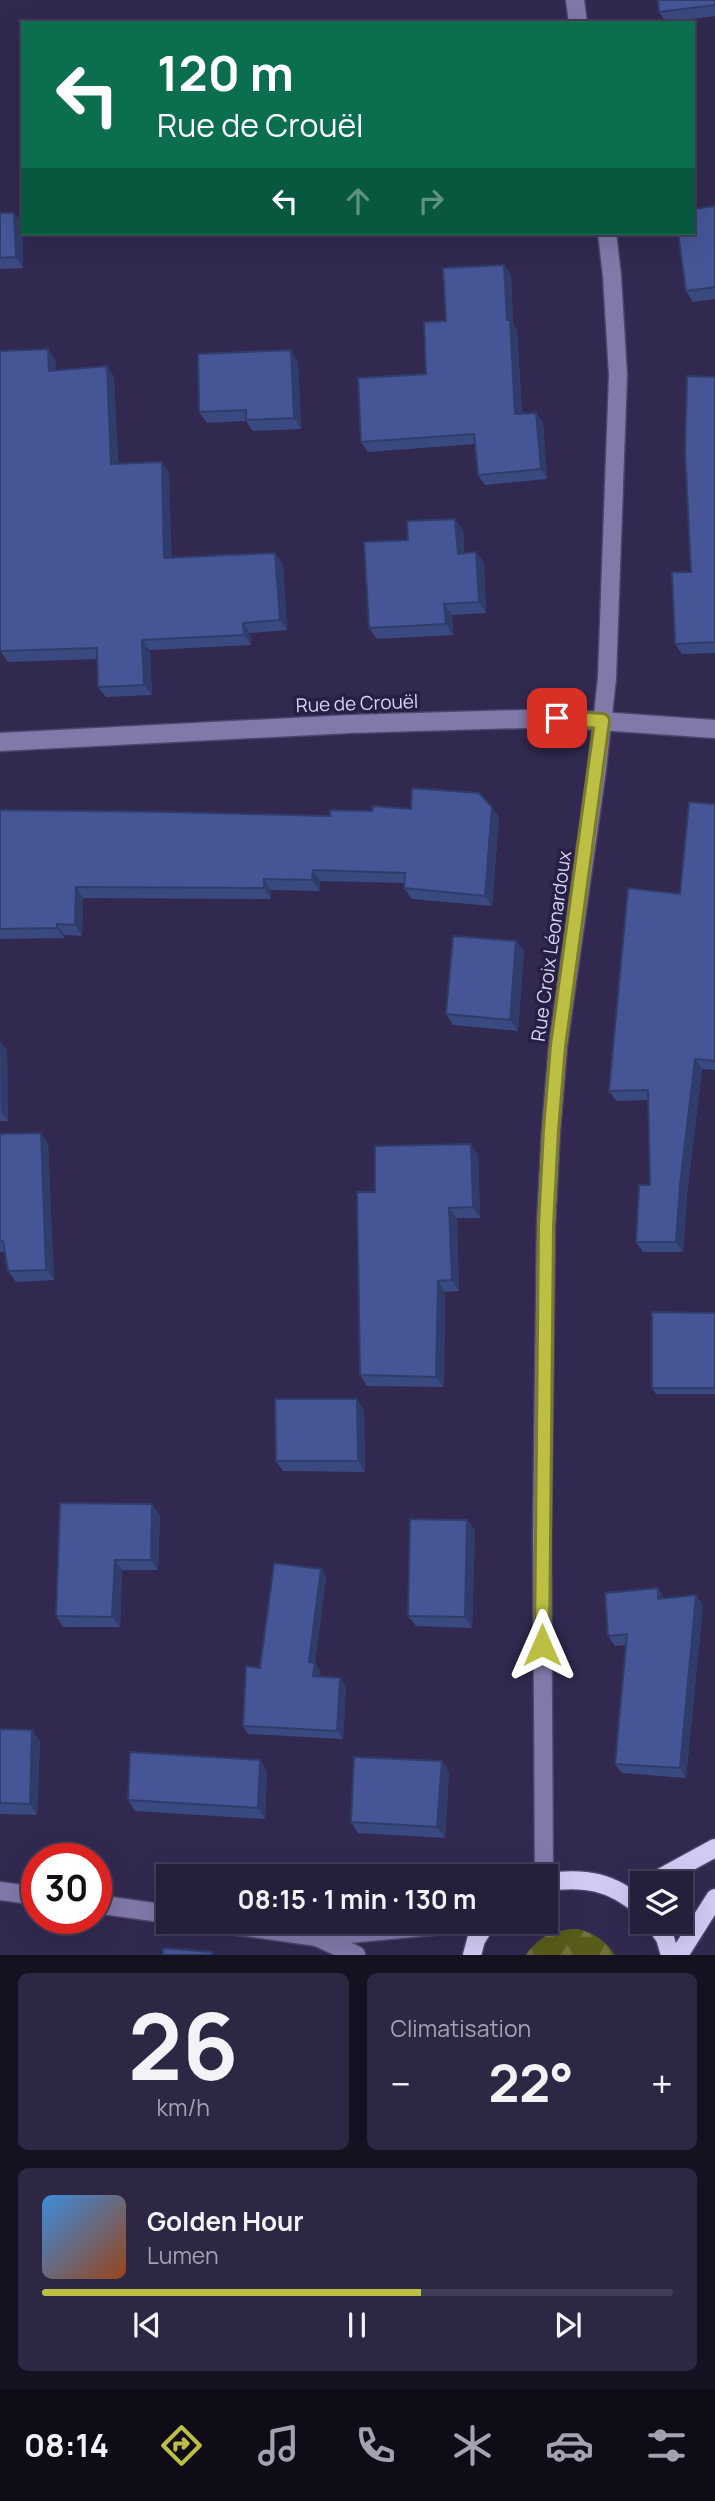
<!DOCTYPE html>
<html lang="fr">
<meta charset="utf-8">
<style>
body{margin:0;font-family:Manrope,sans-serif;background:#2d2743;color:#f1f3f6;height:100vh;display:flex;flex-direction:column;font-size:26px;white-space:nowrap}
*{box-sizing:border-box;margin:0}
p{font-size:23px;color:#a3a2af}
.icon{flex:none;width:38px;height:38px;fill:none;stroke:currentColor;stroke-width:2;stroke-linecap:round;stroke-linejoin:round}
.map{position:relative;height:1955px;overflow:hidden}
.drawer{display:flex;flex-direction:column;gap:18px;padding:18px;background:#141121;flex:1}
.drawer>*{flex:none}
.hud{position:absolute;left:21px;top:21px;width:674px;height:214px;border-radius:0px;box-shadow:0 7px 28px #0002,0 0 0 2px #423d56;background:#0b6e4f;color:#fff;overflow:hidden}
.fabs{position:absolute;left:630px;top:1871px;display:grid;gap:14px}
.fabs a{display:grid;place-items:center;width:63px;height:63px;border-radius:0px;background:#251f3c;box-shadow:0 7px 28px #0002,0 0 0 2px #423d56;font-size:35px}
.speed{position:absolute;left:21px;top:1843px;display:flex;gap:14px;font-size:35px;font-weight:700;text-align:center}
.speed>*{display:grid;place-content:center;width:91px;height:91px;border-radius:50%;background:#251f3c;box-shadow:0 7px 28px #0002,0 0 0 2px #423d56;line-height:1}
.speed .limit{border:10px solid #d22;background:#fff;color:#111}
.pin{position:absolute;display:grid;place-items:center;width:60px;height:60px;color:#fff;margin:-30px;border-radius:14px;box-shadow:0 4px 10px #0006}
.me{position:absolute;width:77px;margin:-38px;rotate:0deg;stroke-linejoin:round;filter:drop-shadow(0 0 5px #0008)}
.turn{display:flex;align-items:center;gap:24px;height:147px;padding:0 21px;font-size:32px}
.turn .icon{width:91px;height:91px;stroke-width:2.5}
.turn b{display:block;font-size:49px;line-height:60px}
.lanes{display:flex;align-items:center;height:66px;padding:0 21px;background:#0003;justify-content:center;gap:35px;direction:ltr}
.lanes .off{opacity:.35}
.big{font-size:52px;font-weight:700;line-height:1.1}
.drawer .card{flex:1;display:flex;flex-direction:column;justify-content:center;gap:10px;min-width:0;padding:0 24px;border-radius:10px;background:#2d2743}
.drawer .dial{align-items:center;gap:0}
.dial b{font-size:91px;line-height:1}
.song{display:flex;align-items:center;gap:21px}
.cover{width:84px;height:84px;border-radius:10px;background:linear-gradient(135deg,hsl(210 70% 55%),hsl(20 70% 35%))}
.played{height:7px;border-radius:4px;background:linear-gradient(90deg,#bcbf44 60%,#423d56 60%)}
.keys{display:flex;justify-content:space-around;direction:ltr}
.heat{display:flex;justify-content:space-between;align-items:center;font-size:38px;direction:ltr}
.drawer .tiles{flex:1;display:grid;gap:18px;grid-template-columns:1fr 1fr}
.card:last-child{grid-column:span 2}
.trip{position:absolute;left:156px;top:1864px;width:402px;height:70px;border-radius:0px;background:#251f3c;box-shadow:0 7px 28px #0002,0 0 0 2px #423d56;font-weight:700;line-height:70px;text-align:center}
.menu{display:flex;height:112px;justify-content:space-around;align-items:center;background:#0f0c18;color:#a3a2af}
.menu .icon{width:49px;height:49px}
.menu .current{color:#bcbf44}
.menu b{font-size:32px;color:#f1f3f6}
.map>svg:first-child{display:block}
.forest{fill:url(#forest-firs)}
.lines{fill:none;stroke-linecap:round;stroke-linejoin:round}
.minor-casing{stroke:#4c456a;stroke-width:21}
.major-casing{stroke:#4c456a;stroke-width:21}
.minor{stroke:#8079aa;stroke-width:18}
.major{stroke:#d0cbf4;stroke-width:18}
.wall{fill:#3b4981}
.shaded-wall{fill:#303c69}
.building{fill:#455596;stroke:#303c69;stroke-width:2}
.route-casing{stroke:#7a7c2c;stroke-width:18}
.route{stroke:#bcbf44;stroke-width:12}
.labels{text-anchor:middle;stroke-width:7;stroke-linejoin:round;paint-order:stroke}
.street-label{font-size:19px;fill:#d9d6f0;stroke:#271f45}
</style>
<div class="map">
<svg width="715" height="1955" viewBox="0 0 715 1955">
<defs>
<pattern id="forest-firs" width="22" height="20" patternUnits="userSpaceOnUse" patternTransform="scale(1.75)"><rect width="22" height="20" fill="#595b1b"/><path d="M5 1l3.5 6h-7zM16 11l3.5 6h-7z" fill="#70723c"/></pattern>
</defs>
<rect width="100%" height="100%" fill="#312950"/>
<path class="forest" d="M578,1929C594,1933 606,1941 615,1955H526C538,1936 556,1929 578,1929Z"/>
<g class="lines">
<g class="minor-casing">
<g id="minor">
<path d="M575,0L578,23"/>
<path d="M0,742L350,724L557,718L715,729"/>
<path d="M544,1876L542,1534L546,1225L551,1130L558,1046L597,769L607,678L618,375L612,276L607,233"/>
<path d="M0,1891L37,1896"/>
<path d="M96,1904L168,1914"/>
<path d="M209,1922L317,1937L475,1922"/>
<path d="M317,1937L356,1955"/>
</g>
</g>
<g class="major-casing">
<g id="major">
<path d="M546,1882C585,1877 612,1881 642,1908"/>
<path d="M651,1883L715,1848"/>
<path d="M654,1922L665,1938L670,1955"/>
<path d="M472,1955L476,1940L487,1922"/>
<path d="M679,1955L715,1898"/>
</g>
</g>
<use href="#minor" class="minor"/>
<use href="#major" class="major"/>
</g>
<g class="wall">
<path d="M715,0V16L666,22L659,12Z"/>
<path d="M715,206V299L693,302L686,291Z"/>
<path d="M0,213H14L22,223L23,268L0,269Z"/>
<path d="M504,265L511,275L513,324L517,330L522,414L543,422L547,479L485,485L478,475L475,444L368,452L361,442L426,374L446,321Z"/>
<path d="M55,359L56,371L107,366L114,377L118,463L169,472L171,558L283,564L287,630L250,633L251,645L150,650L152,695L106,697L98,687L97,659L8,662L0,651Z"/>
<path d="M298,361L301,429L253,431L246,421L207,423L199,412Z"/>
<path d="M715,377V653L682,654L675,644L691,572Z"/>
<path d="M463,530L464,553L476,552L484,563L486,613L452,615L453,635L377,639L369,628L408,540Z"/>
<path d="M715,804V1070L702,1069L687,1195L683,1252H643L636,1242L650,1185L649,1100L616,1101L609,1091L680,894Z"/>
<path d="M492,807L499,818L492,906L412,899L404,888V883L320,881V891L271,890V899L83,898L82,936L64,935V938L0,939V810L330,816L372,811L411,809Z"/>
<path d="M516,941L524,951L518,1031L453,1025L446,1014Z"/>
<path d="M0,1041L7,1051L8,1121H0Z"/>
<path d="M0,1134L48,1143L54,1280L16,1282L8,1271L5,1252H0Z"/>
<path d="M478,1155L480,1218H457L459,1291L445,1292L444,1387L367,1386L360,1375L375,1192Z"/>
<path d="M715,1313V1394H656L652,1388Z"/>
<path d="M364,1410L365,1472L283,1471L276,1461Z"/>
<path d="M160,1515L158,1570H122L120,1627H63L56,1616Z"/>
<path d="M467,1520L475,1530L472,1628L416,1626L408,1616Z"/>
<path d="M321,1569L326,1577L315,1663L320,1670L319,1676L346,1686L343,1739L248,1734L243,1726L260,1668Z"/>
<path d="M664,1598L703,1605L686,1778L622,1773L615,1764L626,1645L615,1646L608,1636Z"/>
<path d="M0,1729L40,1741L37,1815L0,1814Z"/>
<path d="M442,1761L449,1772L445,1838L358,1833L351,1822Z"/>
<path d="M267,1771L265,1819L135,1811L128,1800Z"/>
</g>
<g class="shaded-wall">
<path d="M14,213L22,223L23,268L16,257Z"/>
<path d="M504,265L511,275L513,324L517,330L522,424L515,414L507,320Z"/>
<path d="M48,349L55,359L57,382L49,371Z"/>
<path d="M291,350L298,361L301,429L294,418Z"/>
<path d="M107,366L114,377L119,474L111,464Z"/>
<path d="M536,413L543,422L547,479L541,469Z"/>
<path d="M162,462L169,472L172,568L164,558Z"/>
<path d="M455,519L463,530L465,565L458,554Z"/>
<path d="M476,552L484,563L486,613L479,602Z"/>
<path d="M275,553L283,564L287,630L280,620Z"/>
<path d="M444,604L452,615L453,635L446,624Z"/>
<path d="M243,623L250,633L251,645L244,635Z"/>
<path d="M142,640L150,650L152,695L144,685Z"/>
<path d="M492,807L499,818L492,906L485,896Z"/>
<path d="M313,870L320,881V891L312,880Z"/>
<path d="M264,879L271,890V899L264,888Z"/>
<path d="M76,887L83,898L82,936L75,925Z"/>
<path d="M57,924L64,935V938L57,928Z"/>
<path d="M516,941L524,951L518,1031L510,1020Z"/>
<path d="M0,1041L7,1051L8,1121L1,1111Z"/>
<path d="M695,1059L702,1069L687,1195L683,1252L676,1242L680,1185Z"/>
<path d="M41,1133L48,1143L54,1280L46,1270Z"/>
<path d="M471,1144L478,1155L480,1218L473,1207Z"/>
<path d="M449,1208L457,1218L459,1291L452,1280Z"/>
<path d="M438,1281L445,1292L444,1387L436,1377Z"/>
<path d="M357,1399L364,1410L365,1472L358,1461Z"/>
<path d="M152,1504L160,1515L158,1570L151,1560Z"/>
<path d="M467,1520L475,1530L472,1628L465,1617Z"/>
<path d="M115,1560L122,1570L120,1627L112,1617Z"/>
<path d="M321,1569L326,1577L315,1663L320,1670L319,1684L313,1676L309,1662Z"/>
<path d="M658,1588L664,1598L665,1608L658,1599Z"/>
<path d="M696,1595L703,1605L686,1778L680,1768Z"/>
<path d="M340,1678L346,1686L343,1739L337,1731Z"/>
<path d="M32,1730L40,1741L37,1815L30,1804Z"/>
<path d="M260,1760L267,1771L265,1819L258,1808Z"/>
<path d="M442,1761L449,1772L445,1838L437,1827Z"/>
</g>
<g class="building">
<path d="M658,0H715V5L659,12Z"/>
<path d="M715,206V287L686,291L678,233H693V209Z"/>
<path d="M0,213H14L16,257L0,258Z"/>
<path d="M504,265L507,320H510L515,414L536,413L541,469L478,475L474,434L361,442L358,378L426,374L424,322L446,321L443,268Z"/>
<path d="M48,349L49,371L107,366L111,464L162,462L164,558L275,553L280,620L243,623L244,635L142,640L144,685L98,687L97,648L0,651V351Z"/>
<path d="M291,350L294,418L246,420V410L199,412L198,354Z"/>
<path d="M687,376L715,377V642L675,644L672,572H691L685,451Z"/>
<path d="M455,519L458,554L476,552L479,602L444,604L446,624L369,628L364,542L408,540L407,521Z"/>
<path d="M412,788L479,793L492,807L485,896L404,888L405,873L313,870L312,880L264,879V888L76,887L75,925L57,924V928L0,929V810L171,812L330,816V810L372,811L373,806L411,809Z"/>
<path d="M689,802L715,804V1061L695,1059L680,1185L676,1242H636L639,1185H650L648,1090L609,1091L628,888L680,894Z"/>
<path d="M453,936L516,941L510,1020L446,1014Z"/>
<path d="M41,1133L46,1270L8,1271L3,1241H0V1134Z"/>
<path d="M471,1144L473,1207L449,1208L452,1280L438,1281L436,1377L360,1375L357,1192H375V1146Z"/>
<path d="M652,1312L715,1313V1388H652Z"/>
<path d="M275,1399H357L358,1461H276Z"/>
<path d="M60,1503L152,1504L151,1560H115L112,1617L56,1616Z"/>
<path d="M410,1519L467,1520L465,1617L408,1616Z"/>
<path d="M274,1563L321,1569L309,1662L315,1663L313,1676L340,1678L337,1731L243,1726L246,1666L260,1668Z"/>
<path d="M658,1588V1599L696,1595L680,1768L615,1764L627,1634L608,1636L605,1593Z"/>
<path d="M0,1729L32,1730L30,1804L0,1803Z"/>
<path d="M130,1752L260,1760L258,1808L128,1800Z"/>
<path d="M354,1757L442,1761L437,1827L351,1822Z"/>
<path d="M163,1948L212,1952V1955H163Z"/>
</g>
<g class="lines">
<g class="route-casing">
<path id="route" d="M542,1645L546,1225L551,1130L558,1046L602,721L557,718"/>
</g>
<use href="#route" class="route"/>
</g>
<g class="labels">
<g class="street-label">
<text transform="translate(357 703) rotate(-2)" y="7">Rue de Crouël</text>
<text transform="translate(551 946) rotate(-82)" y="7">Rue Croix Léonardoux</text>
</g>
</g>
</svg>
<div class="fabs">
<a><svg class="icon" aria-label="layers" viewBox="0 0 24 24"><path d="M12 4l9 5-9 5-9-5zM3 14l9 5 9-5"/></svg></a>
</div>
<div class="speed"><div class="limit">30</div></div>
<div class="pin" style="left:557px;top:718px;background:#d93025"><svg class="icon" aria-label="arrive" viewBox="0 0 24 24"><path d="M6 21V4h12l-3 4 3 4H6"/></svg></div>
<svg class="me" style="left:542px;top:1645px" viewBox="-20 -20 40 40"><path d="M0-17L14 15 0 8-14 15z" fill="#bcbf44" stroke="#fff" stroke-width="4"/></svg>
<div class="trip">08:15 · 1 min · 130 m</div>
<div class="hud">
<div class="turn"><svg class="icon" aria-label="left" viewBox="0 0 24 24"><path d="M17 20v-9H6M10 6l-5 5 5 5"/></svg><div><b>120 m</b>Rue de Crouël</div></div>
<div class="lanes"><svg class="icon" aria-label="left" viewBox="0 0 24 24"><path d="M17 20v-9H6M10 6l-5 5 5 5"/></svg><svg class="icon off" aria-label="ahead" viewBox="0 0 24 24"><path d="M12 20V5M6 11l6-6 6 6"/></svg><svg class="icon off" aria-label="right" viewBox="0 0 24 24"><path d="M7 20v-9h11M14 6l5 5-5 5"/></svg></div>
</div>
</div>
<section class="drawer">
<div class="tiles">
<div class="card dial"><b>26</b><p>km/h</p></div>
<div class="card"><p>Climatisation</p>
<div class="heat"><a>−</a><b class="big">22°</b><a>+</a></div>
</div>
<div class="card">
<div class="song"><i class="cover"></i><div><b>Golden Hour</b><p>Lumen</p></div></div>
<div class="played"></div>
<div class="keys"><svg class="icon" aria-label="previous" viewBox="0 0 24 24"><path d="M18 5L8 12l10 7zM5 5v14"/></svg><svg class="icon" aria-label="pause" viewBox="0 0 24 24"><path d="M8 5v14M16 5v14"/></svg><svg class="icon" aria-label="next" viewBox="0 0 24 24"><path d="M6 5l10 7-10 7zM19 5v14"/></svg></div>
</div>
</div>
</section>
<nav class="menu">
<b>08:14</b>
<svg class="icon current" aria-label="directions" viewBox="0 0 24 24"><path d="M12 3l9 9-9 9-9-9zM9 14v-3h6M13 9l2 2-2 2"/></svg>
<svg class="icon" aria-label="music" viewBox="0 0 24 24"><path d="M9 18V5l10-2v13"/><circle cx="6" cy="18" r="3"/><circle cx="16" cy="16" r="3"/></svg>
<svg class="icon" aria-label="phone" viewBox="0 0 24 24"><path d="M5 4h4l2 5-3 2q2 4 5 5l2-3 5 2v4C11 20 4 13 5 4z"/></svg>
<svg class="icon" aria-label="climate" viewBox="0 0 24 24"><path d="M12 3v18M4 7l16 10M4 17L20 7"/></svg>
<svg class="icon" aria-label="car" viewBox="0 0 24 24"><path d="M5 17H2v-5l4-1 3-4h7l3 4 3 1v5h-3M9 17h6M6 11h13"/><circle cx="7" cy="17" r="2"/><circle cx="17" cy="17" r="2"/></svg>
<svg class="icon" aria-label="filters" viewBox="0 0 24 24"><path d="M4 7h16M4 17h16"/><circle cx="9" cy="7" r="2"/><circle cx="15" cy="17" r="2"/></svg>
</nav>
